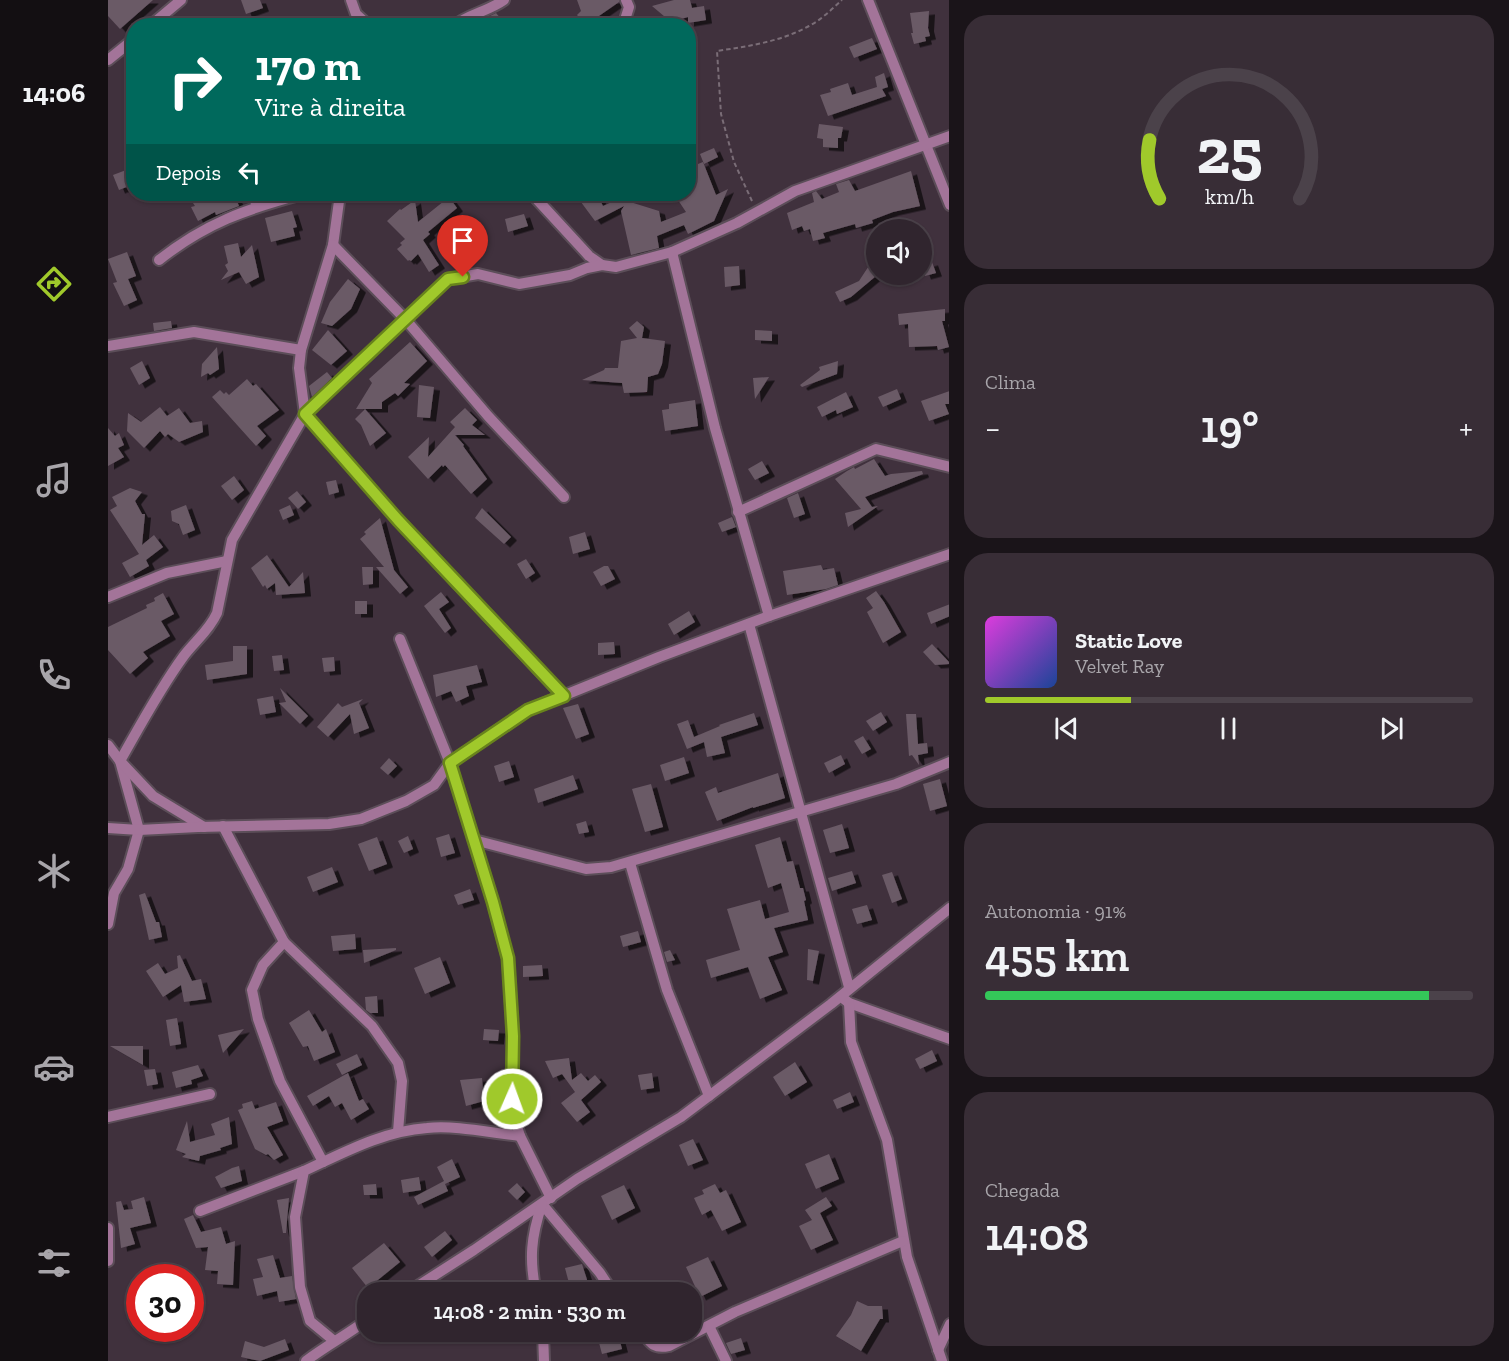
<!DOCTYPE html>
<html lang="pt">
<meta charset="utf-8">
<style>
body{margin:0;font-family:"Zilla Slab",serif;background:#382d36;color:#f1f3f6;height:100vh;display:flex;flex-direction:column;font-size:22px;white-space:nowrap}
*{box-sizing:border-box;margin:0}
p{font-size:20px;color:#a8a5aa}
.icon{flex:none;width:33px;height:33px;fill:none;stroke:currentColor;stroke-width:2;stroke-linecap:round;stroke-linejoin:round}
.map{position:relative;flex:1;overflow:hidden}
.side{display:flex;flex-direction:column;gap:15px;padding:15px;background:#1a1419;width:560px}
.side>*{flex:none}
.top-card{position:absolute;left:18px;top:18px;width:570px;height:183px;border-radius:24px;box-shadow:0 2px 4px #0004,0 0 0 2px #4b424a;background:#00695c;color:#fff;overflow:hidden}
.buttons{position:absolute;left:758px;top:219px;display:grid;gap:12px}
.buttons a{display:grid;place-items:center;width:66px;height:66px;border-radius:50%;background:#30252e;box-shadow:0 2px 4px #0004,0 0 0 2px #4b424a;font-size:30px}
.speed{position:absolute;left:18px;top:1264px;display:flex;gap:12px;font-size:30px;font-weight:700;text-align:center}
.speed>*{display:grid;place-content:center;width:78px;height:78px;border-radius:50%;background:#30252e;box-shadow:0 2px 4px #0004,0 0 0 2px #4b424a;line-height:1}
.speed .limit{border:9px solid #d22;background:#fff;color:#111}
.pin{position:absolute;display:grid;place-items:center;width:51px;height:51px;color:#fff;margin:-62px -26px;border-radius:50% 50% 50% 0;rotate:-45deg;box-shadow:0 0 6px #0007}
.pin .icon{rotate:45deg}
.me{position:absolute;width:66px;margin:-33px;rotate:2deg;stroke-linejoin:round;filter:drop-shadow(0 0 4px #0008)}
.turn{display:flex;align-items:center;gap:21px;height:126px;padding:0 30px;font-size:27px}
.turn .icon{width:78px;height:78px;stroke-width:2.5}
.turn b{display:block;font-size:42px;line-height:51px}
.then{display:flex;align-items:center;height:57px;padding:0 30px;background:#0003;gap:12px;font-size:22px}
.big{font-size:45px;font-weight:600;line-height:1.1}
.side .tile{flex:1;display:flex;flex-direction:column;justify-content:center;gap:9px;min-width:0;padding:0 21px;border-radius:24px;background:#382d36}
.side .dial{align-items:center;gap:0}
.dial svg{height:156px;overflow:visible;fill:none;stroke:#4b424a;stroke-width:7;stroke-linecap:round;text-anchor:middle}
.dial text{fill:#f1f3f6;stroke:none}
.song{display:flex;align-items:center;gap:18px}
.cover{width:72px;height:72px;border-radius:9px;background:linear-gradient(135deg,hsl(300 70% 55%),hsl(220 70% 35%))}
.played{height:6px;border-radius:3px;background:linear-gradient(90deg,#a0c92b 30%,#4b424a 30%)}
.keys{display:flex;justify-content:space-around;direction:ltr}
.heat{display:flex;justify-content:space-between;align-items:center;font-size:33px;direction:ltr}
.charge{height:9px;border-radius:4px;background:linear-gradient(90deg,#34c759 91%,#4b424a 0)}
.trip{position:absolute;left:249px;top:1282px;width:345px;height:60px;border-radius:24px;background:#30252e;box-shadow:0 2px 4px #0004,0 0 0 2px #4b424a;font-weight:600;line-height:60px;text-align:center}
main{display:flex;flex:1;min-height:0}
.dock{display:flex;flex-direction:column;width:108px;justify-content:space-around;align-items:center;background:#130f12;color:#a8a5aa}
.dock .icon{width:42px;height:42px}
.dock .selected{color:#a0c92b}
.dock b{font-size:27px;color:#f1f3f6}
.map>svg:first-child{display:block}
.building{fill:#6a5a66;filter:url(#shadow)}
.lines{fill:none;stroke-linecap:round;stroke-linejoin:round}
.minor-casing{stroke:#5c4e59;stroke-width:14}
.path{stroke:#7a6d77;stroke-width:2;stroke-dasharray:4.5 3;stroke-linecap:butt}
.minor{stroke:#a37499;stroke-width:10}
.route-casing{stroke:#68831c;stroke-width:15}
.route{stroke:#a0c92b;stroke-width:10}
</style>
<main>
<nav class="dock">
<b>14:06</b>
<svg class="icon selected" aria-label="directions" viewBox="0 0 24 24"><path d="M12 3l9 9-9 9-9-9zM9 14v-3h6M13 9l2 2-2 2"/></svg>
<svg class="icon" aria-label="music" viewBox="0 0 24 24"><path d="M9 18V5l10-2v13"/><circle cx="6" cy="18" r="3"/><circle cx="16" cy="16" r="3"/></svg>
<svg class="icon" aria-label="phone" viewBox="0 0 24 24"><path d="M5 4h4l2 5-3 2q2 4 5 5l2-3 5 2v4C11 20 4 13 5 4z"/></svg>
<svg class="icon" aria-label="climate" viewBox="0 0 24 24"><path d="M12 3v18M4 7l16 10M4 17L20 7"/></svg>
<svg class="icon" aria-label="car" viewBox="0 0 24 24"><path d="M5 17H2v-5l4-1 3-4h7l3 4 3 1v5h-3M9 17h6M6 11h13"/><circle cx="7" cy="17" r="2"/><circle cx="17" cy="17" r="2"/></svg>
<svg class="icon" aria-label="filters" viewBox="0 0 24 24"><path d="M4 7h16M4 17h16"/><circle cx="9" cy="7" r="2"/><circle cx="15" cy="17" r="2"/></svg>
</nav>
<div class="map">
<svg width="842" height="1361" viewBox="0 0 842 1361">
<defs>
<filter id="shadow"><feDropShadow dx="6" dy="3.5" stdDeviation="0" flood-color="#0009"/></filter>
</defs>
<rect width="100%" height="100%" fill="#40313d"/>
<g class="building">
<path d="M0,0H45L12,29L0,16Z"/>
<path d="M133,0H152L155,8L138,14Z"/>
<path d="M469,0H511V2L478,25L469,15L473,11Z"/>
<path d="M566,0H582L584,8L596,6L598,20L580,23V17L563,22L544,6Z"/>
<path d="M821,11L820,28L822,36L817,37L818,41L806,44L803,33H805L802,13Z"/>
<path d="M388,13L399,26H371L380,17Z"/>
<path d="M764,38L769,49L746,58L741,47Z"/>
<path d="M776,73L780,87L774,89L778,96L720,116L712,95L723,92L722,89L740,83L744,95L769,87L767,77Z"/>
<path d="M711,124L735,127L733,138H730V148L715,147V139L709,138Z"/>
<path d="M606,148L610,157L596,164L592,154Z"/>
<path d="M595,162L608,195L620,189L606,221L580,234L576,225L549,236L551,248L523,255L513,211L516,206L487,221L467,194H489L495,206L517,196L519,201L551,211L553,222L578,212L566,194H580V168Z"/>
<path d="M26,167V184L11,190L5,175Z"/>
<path d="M803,171L812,206L785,212L764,220L765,223L748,228L747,224L715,233L717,238L705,241L702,229L696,231L694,226L684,230L679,213L706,202L704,193L708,191L714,199L731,192L728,184L741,180L747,191Z"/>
<path d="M79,194H126L131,206L108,215L107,212L90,221L83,207L87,206Z"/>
<path d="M341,197L349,208L320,232L322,234L315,240L331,265L321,272L310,254L303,261L301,260L300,261L289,249L294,245L292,243L297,239L279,221L292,209L293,210L307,200L310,222Z"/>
<path d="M184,211L189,227L185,228L187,236L163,242L157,218Z"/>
<path d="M416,214L420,226L400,232L397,219Z"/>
<path d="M130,243L133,257L144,245L151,277L138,284L131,272L113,280L120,271L117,265L120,263L116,246Z"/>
<path d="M19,252L28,276L20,279L29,300L16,306L5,283L9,282L0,259Z"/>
<path d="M768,255V276L743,297L732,302L727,292L751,281Z"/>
<path d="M824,262L828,273L817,276L813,265Z"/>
<path d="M631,266L632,285L617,287L616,267Z"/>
<path d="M240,279L252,289L243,309L224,326L213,323L222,302Z"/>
<path d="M837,309V321H834L841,347L830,350L829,346L801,347L800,324L791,325L790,314Z"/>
<path d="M63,321L64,328L46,331L45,323Z"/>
<path d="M529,321L536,327L534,338L557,341L554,364L550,374L540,377L539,392L516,393L514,383L474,380L496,370L497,368H510L513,341L529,338L521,328Z"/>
<path d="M220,330L239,351L223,365L204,350Z"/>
<path d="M647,330L664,331V341L647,340Z"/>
<path d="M302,342L319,361L296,383L302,384L290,396L287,393L274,402V409H248L264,383L261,379Z"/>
<path d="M109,347L111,369L102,375L100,373L93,377L94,364Z"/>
<path d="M34,361L42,378L31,385L22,368Z"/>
<path d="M730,361L729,374L694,387L692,385L712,370L711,367Z"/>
<path d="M219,372L224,378L204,397L201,386Z"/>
<path d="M661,377L647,399L645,378Z"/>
<path d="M139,379L145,386L148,384L171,410L149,426L158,436L148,446L104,397L112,390L116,394L118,392L121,395Z"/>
<path d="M311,385L326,387L322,418L309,417Z"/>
<path d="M789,389L793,399L775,407L770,397Z"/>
<path d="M842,391V404H837L841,414L821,421L813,401Z"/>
<path d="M738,392L745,407L729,414L728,410L714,417L709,407Z"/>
<path d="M587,400L590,426L557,431L554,410L561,409V404Z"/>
<path d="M52,407L59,416L71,408L82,423L94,421L95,432L71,442L60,434L57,437L52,431L36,448L19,431L20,413L33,422Z"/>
<path d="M357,408L369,420L364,425L377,435H347L356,445L355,446L379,479L363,494L337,465L335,467L334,465L320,479L300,457L321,437L320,457L347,427L342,422Z"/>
<path d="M257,409L278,433L262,446L253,425L247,419Z"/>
<path d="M0,428L7,436L11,433L16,445L10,448L16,457L0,466Z"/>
<path d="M766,459L777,476L783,474L814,471L815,474L757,497L764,507L770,506L740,527L737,513L753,509L727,479L739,471L746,467L747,469Z"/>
<path d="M654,461L661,473L647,480L640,469Z"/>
<path d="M126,476L136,490L124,500L113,486Z"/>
<path d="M228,480L231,492L221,495L218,482Z"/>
<path d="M22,488L34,492L27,501L34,514H37L34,545L46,535L55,547L38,560L41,566L22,577L14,563L31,554L2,510L9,506L4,497Z"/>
<path d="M189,491L198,502L190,509L180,498Z"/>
<path d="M690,493L697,514L686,518L679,498Z"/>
<path d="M78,505L87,530L75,535L71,524L64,521L63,511Z"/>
<path d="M182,505L186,515L175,520L171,510Z"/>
<path d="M374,508L403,537L396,544L367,518Z"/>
<path d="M624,517L628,527L614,532L610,523Z"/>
<path d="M272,518L286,570L300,587L292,594L268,567H276L252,539L258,534L256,532Z"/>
<path d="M477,532L482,549L465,554L461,537Z"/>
<path d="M159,555L181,587L195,572L197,593L168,595L167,583L159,589L157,585L155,587L143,568Z"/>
<path d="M418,559L427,573L418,579L409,564Z"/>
<path d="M713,565L715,570L726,568L730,585L718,589L679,595L675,571Z"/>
<path d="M496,566H500L507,579L493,586L485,572Z"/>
<path d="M254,567H265V584L255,585Z"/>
<path d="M768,591L776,602L793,632L775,643L759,612L765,608L758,598Z"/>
<path d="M333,592L341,602L331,609L343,628L337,633L316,606Z"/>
<path d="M55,593L66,614L53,621L62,636L35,652L40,658L22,674L0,650V627L39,608L38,605L47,601L46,598Z"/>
<rect x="247" y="601" width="12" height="13"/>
<path d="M842,604V616L823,624L819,613Z"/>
<path d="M581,611L587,622L566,635L560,624Z"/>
<path d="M506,642L507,654L490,655V643Z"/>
<path d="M824,644L842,663V664L827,665L815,652Z"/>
<path d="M125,646H139V674L99,680L97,665L125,661Z"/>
<path d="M174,655L176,670L166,671L164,656Z"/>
<path d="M226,657L227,671L216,672L214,658Z"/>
<path d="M369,665L374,682L358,686L361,696L348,702L343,691L328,697L325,675Z"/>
<path d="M172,688L200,716L192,724L171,703L178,702Z"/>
<path d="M165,696L168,712L152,715L149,699Z"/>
<path d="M255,699L251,703L261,728L246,734L242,714L220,737L209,727L230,703L234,707Z"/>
<path d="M470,704L481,734L468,739L455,708Z"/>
<path d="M773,712L779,722L765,731L758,721Z"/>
<path d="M646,713L650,725L613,737L617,753L599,757L596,742L579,749L569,724L580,720L586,737L612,726L611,725Z"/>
<path d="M798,714H808L810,744L819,743L820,753L810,755L811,765L804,755L801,756Z"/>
<path d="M755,736L763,749L754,754L746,741Z"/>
<path d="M733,755L737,764L721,773L716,763Z"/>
<path d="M576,757L581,773L557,781L552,765Z"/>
<path d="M281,758L289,766L280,775L272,768Z"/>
<path d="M401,761L406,777L391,782L386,766Z"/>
<path d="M670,773L677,798L645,808V807L609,821L597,792L608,787L610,793Z"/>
<path d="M465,775L470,789L430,803L426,789Z"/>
<path d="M832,779L839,806L822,811L815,784Z"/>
<path d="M543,784L555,827L537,832L524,789Z"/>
<path d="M478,821L481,832L471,834L468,824Z"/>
<path d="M734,824L741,848L722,853L715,830Z"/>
<path d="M341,834L347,853L333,857L328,838Z"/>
<path d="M300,836L305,849L296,853L290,841Z"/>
<path d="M269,837L279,864L261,871L250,844Z"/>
<path d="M672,837L679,862L685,861L692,888H695L698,900L696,901L700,920L666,928L675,952L660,957L674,990L652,999L640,967L603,978L598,960L632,950L619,909L652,900L657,919L681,912L673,883L660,888L647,845Z"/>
<path d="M224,867L230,882L205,892L199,877Z"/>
<path d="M744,871L748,883L724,891L720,878Z"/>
<path d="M784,872L794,899L784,903L774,875Z"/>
<path d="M362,889L366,900L350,905L346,895Z"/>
<path d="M37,893L48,922H51L54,937L41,940L31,895Z"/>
<path d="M759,905L764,920L749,924L744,909Z"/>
<path d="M530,931L533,942L515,947L512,936Z"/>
<path d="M247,934L248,949L225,951L223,936Z"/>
<path d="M288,948V950L256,963L255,950Z"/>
<path d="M700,949L711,951L705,981L699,980Z"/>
<path d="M562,950L567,960L559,962L556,952Z"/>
<path d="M72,955L84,981L93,979L98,999L76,1002L73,985L55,997L38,971L50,963L57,974L70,968L69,956Z"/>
<path d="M332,957L342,983L317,994L306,968Z"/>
<path d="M434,965L435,976L415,977V966Z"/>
<path d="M269,996L270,1013H262L258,1010L257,997Z"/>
<path d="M201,1010L214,1032L218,1029L227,1052L206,1061L200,1046L195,1047L181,1023Z"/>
<path d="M69,1018L73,1044L62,1046L58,1020Z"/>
<path d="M136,1029L115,1053L110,1035Z"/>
<path d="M376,1029L391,1030L390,1041L375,1040Z"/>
<path d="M2,1046H35V1065Z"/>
<path d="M824,1050L829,1061L812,1069L807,1059Z"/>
<path d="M249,1054L254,1065L234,1075L228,1064Z"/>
<path d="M461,1058L464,1080L473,1073L480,1081L487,1075L493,1082L473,1100L482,1112L469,1122L453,1103L467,1092L454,1074L445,1078L437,1061Z"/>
<path d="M687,1062L699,1082L677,1096L665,1077Z"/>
<path d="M90,1065L95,1076L83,1080L84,1084L68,1088L64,1072Z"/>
<path d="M47,1069L50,1084L39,1086L36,1070Z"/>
<path d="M240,1073L251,1101L255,1099L261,1109L243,1120L234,1103L227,1107L221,1096L205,1106L199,1096Z"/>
<path d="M544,1073L546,1088L533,1090L530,1075Z"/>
<path d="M374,1078L376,1101L358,1106L352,1080Z"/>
<path d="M742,1092L746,1102L729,1109L725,1100Z"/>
<path d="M144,1101L147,1109L168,1102L175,1121L159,1127L175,1155L166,1160L160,1154L158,1155L147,1149L130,1110L135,1108L134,1104Z"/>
<path d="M378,1101H388L389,1113L379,1114Z"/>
<path d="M121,1117L124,1144L112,1148L113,1150L92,1156L91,1161L74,1157L78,1154L68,1150L79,1121L82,1142L107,1135L103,1124Z"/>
<path d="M585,1139L595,1160L580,1166L571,1145Z"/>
<path d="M721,1154L731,1179L708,1189L697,1164Z"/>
<path d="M344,1159L352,1177L337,1184L340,1191L310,1205L306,1197L336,1181L329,1167Z"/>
<path d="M131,1166L134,1181L113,1188L107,1177L124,1168Z"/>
<path d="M311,1177L313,1190L295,1193L293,1180Z"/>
<path d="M409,1183L417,1192L409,1200L400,1191Z"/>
<path d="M268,1184L269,1195H256L255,1185Z"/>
<path d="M607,1184L612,1193L618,1190L633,1222L614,1231L603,1210L594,1215L586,1198L596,1194L594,1190Z"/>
<path d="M516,1185L527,1208L504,1220L493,1196Z"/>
<path d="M36,1197L43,1223L22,1228L27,1244L13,1248L8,1202L13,1201L16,1210L25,1209L23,1201Z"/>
<path d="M718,1197L724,1206L712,1213L725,1240L703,1250L691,1226L704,1220L697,1210Z"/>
<path d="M181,1198L178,1233H175L169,1200Z"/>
<path d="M85,1215L93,1232L113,1227L118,1244L127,1241L125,1285L109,1284L110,1271L97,1270L100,1247L88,1248L76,1219Z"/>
<path d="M337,1231L344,1240L324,1257L316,1247Z"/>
<path d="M276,1243L292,1262L260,1288L244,1268Z"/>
<path d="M165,1255L172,1278L184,1276L188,1299L171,1302L169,1291L149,1296L145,1279L155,1277L149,1259Z"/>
<path d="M600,1257L614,1286L592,1297L578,1267Z"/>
<path d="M474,1264L480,1283L462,1287L457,1268Z"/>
<path d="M749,1301L760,1306H774L775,1319H772L753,1351L728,1336L743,1315Z"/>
<path d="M510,1334L514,1349L494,1354L490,1339Z"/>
<path d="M633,1338L637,1350L623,1354L618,1343Z"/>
<path d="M177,1339L181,1350L152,1361L133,1357L137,1341L156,1347Z"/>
</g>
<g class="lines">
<g class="minor-casing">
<g id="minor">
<path d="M243,0L248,14L261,26"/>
<path d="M760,0L842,205"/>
<path d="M42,26L73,0"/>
<path d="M346,26C358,15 381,11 396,0"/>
<path d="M515,26L521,7L518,0"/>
<path d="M0,60L26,39"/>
<path d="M145,194L149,207"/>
<path d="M232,194L225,245L193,350L191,368L197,414L290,520L455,696"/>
<path d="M424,194L481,256L494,265"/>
<path d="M225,245L298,320L380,416L456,497"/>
<path d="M564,252L607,428L661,616"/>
<path d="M51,260C98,223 138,209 195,194"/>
<path d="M0,346L86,332L193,350"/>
<path d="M630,512L768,449L842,467"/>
<path d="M0,597L59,573L119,561"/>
<path d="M641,624L741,987"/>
<path d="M292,639L342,763L385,902L400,959L405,1036L404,1099L407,1120L412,1136L443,1198"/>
<path d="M0,745L12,761L31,830L20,869L6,893L0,924"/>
<path d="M115,826L176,942L264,1026L290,1063L294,1081L290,1132"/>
<path d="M96,827L45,796L12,761C32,726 51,690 75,657C86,642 101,631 109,613L124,540L197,414L340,279L370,274L411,284L462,275L479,268L494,265L508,267L564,252L629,223L687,191L842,136"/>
<path d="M0,828L31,830L90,827L221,824L253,819L298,801L326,785L342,763L420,710L551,657L661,616L842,554"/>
<path d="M366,840L478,869L503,867L788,784L842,762"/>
<path d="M522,863L559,990L601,1096"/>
<path d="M176,942L155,965L144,990L150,1019L172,1081L215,1162"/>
<path d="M736,999L741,1003L842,1039"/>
<path d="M741,1003L743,1042L779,1140L799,1257L834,1361"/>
<path d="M0,1117L102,1094"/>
<path d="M434,1204L492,1273L505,1293"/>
<path d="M92,1211L196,1171"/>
<path d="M0,1228V1261"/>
<path d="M299,1293L366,1250L469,1179L573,1117L723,1004L842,908"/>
<path d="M428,1293C421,1259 423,1237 434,1204"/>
<path d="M601,1326L618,1361"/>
<path d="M435,1332L436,1361"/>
<path d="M534,1332C543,1344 546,1349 561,1346L627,1312L795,1241"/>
<path d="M225,1340L202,1321L192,1287L187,1217L196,1171C235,1153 275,1131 319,1128C348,1125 383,1133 412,1136"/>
<path d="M830,1350L842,1324"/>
<path d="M198,1361C219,1345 239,1335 260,1319"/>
</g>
</g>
<path class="path" d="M644,201L626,162L613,114L609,51C641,46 672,42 701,26C713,20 724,9 734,0"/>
<use href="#minor" class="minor"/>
</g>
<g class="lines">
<g class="route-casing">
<path id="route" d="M355,277L340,279L197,414L290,520L456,696L420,710L342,763L385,902L400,958L405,1036L404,1099"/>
</g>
<use href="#route" class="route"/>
</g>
</svg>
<div class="buttons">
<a><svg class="icon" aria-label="sound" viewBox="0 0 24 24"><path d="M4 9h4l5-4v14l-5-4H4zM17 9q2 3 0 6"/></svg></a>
</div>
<div class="speed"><div class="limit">30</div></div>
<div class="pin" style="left:355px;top:277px;background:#d93025"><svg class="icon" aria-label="arrive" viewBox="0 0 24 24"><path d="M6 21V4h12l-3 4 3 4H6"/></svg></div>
<svg class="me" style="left:404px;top:1099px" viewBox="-20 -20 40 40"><circle r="17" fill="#a0c92b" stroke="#fff" stroke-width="3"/><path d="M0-11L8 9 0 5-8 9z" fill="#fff"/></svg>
<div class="trip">14:08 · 2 min · 530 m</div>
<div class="top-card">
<div class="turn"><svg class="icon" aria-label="right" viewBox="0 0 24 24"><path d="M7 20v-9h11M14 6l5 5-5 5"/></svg><div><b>170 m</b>Vire à direita</div></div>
<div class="then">Depois<svg class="icon" aria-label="left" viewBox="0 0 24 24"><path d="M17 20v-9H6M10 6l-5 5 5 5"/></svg></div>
</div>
</div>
<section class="side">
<div class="tile dial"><svg viewBox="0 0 100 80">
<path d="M14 69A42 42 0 1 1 86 69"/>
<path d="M14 69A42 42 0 0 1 9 39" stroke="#a0c92b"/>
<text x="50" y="56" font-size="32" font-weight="700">25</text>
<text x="50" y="72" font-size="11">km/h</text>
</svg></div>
<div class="tile"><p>Clima</p>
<div class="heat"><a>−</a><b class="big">19°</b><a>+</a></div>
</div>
<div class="tile">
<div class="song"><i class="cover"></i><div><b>Static Love</b><p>Velvet Ray</p></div></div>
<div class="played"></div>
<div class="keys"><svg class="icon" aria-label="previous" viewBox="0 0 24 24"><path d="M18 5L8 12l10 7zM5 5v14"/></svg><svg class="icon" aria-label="pause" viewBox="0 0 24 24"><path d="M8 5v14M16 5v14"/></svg><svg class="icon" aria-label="next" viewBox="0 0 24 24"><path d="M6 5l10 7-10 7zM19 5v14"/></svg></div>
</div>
<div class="tile"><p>Autonomia · 91%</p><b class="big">455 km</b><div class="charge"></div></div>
<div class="tile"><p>Chegada</p><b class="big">14:08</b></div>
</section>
</main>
